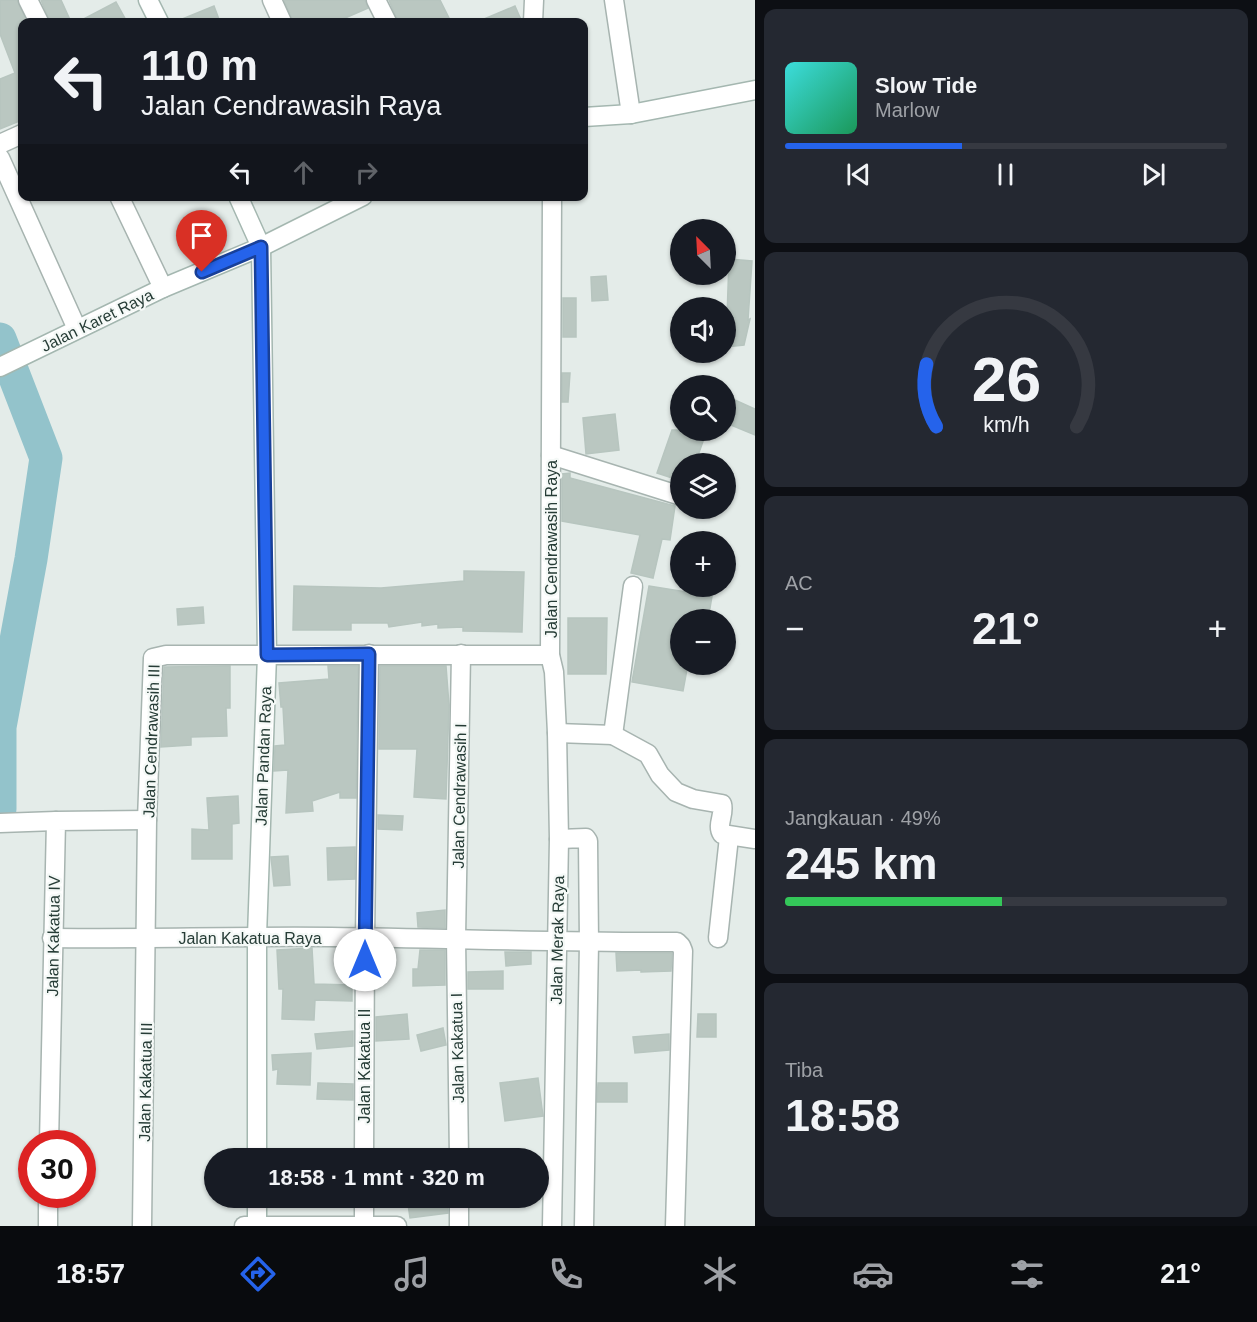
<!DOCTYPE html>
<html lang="id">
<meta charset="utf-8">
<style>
body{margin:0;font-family:Helvetica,sans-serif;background:#242831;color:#f1f3f6;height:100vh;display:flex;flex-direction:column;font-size:22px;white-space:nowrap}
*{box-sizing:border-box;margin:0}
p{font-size:20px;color:#9ea1a6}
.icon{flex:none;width:33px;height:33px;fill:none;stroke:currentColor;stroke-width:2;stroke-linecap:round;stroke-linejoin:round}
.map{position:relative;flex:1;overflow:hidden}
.details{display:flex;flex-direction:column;gap:9px;padding:9px;background:#0d0f14;width:502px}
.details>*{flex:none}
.guide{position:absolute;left:18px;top:18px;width:570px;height:183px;border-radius:12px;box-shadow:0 2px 4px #0004;background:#171b24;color:#f1f3f6;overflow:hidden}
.needle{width:39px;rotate:336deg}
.controls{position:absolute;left:670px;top:219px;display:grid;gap:12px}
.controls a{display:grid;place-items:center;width:66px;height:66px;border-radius:50%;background:#171b24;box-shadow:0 2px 4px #0004;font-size:30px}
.speed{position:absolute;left:18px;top:1130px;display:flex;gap:12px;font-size:30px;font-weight:700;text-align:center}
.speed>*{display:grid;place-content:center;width:78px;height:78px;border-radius:50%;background:#171b24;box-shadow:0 2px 4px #0004;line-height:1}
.speed .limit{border:9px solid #d22;background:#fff;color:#111}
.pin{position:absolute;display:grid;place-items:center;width:51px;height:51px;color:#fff;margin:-62px -26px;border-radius:50% 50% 50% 0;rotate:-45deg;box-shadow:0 0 6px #0007}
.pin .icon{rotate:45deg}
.me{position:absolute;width:66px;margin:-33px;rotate:0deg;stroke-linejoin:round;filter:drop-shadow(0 0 4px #0008)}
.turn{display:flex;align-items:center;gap:21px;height:126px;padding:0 24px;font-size:27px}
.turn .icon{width:78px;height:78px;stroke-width:2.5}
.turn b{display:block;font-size:42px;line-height:51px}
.lanes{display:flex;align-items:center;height:57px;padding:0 24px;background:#0003;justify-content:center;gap:30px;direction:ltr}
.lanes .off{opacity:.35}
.big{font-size:45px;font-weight:800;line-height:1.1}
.details .widget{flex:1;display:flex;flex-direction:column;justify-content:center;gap:9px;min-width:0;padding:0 21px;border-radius:12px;background:#242831}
.details .dial{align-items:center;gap:0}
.dial svg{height:156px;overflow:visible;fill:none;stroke:#363941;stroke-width:7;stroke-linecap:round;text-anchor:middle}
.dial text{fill:#f1f3f6;stroke:none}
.song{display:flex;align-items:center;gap:18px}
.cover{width:72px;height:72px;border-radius:9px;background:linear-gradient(135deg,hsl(180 70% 55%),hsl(150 70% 35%))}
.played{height:6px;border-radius:3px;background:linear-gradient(90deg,#2563eb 40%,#363941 40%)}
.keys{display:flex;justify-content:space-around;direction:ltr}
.heat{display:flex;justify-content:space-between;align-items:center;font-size:33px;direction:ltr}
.charge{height:9px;border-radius:4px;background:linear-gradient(90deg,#34c759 49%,#363941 0)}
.trip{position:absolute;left:204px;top:1148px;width:345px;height:60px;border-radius:30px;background:#171b24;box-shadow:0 2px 4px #0004;font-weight:800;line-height:60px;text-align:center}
.menu{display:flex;height:96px;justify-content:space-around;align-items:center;background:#090b0e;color:#9ea1a6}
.menu .icon{width:42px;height:42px}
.menu .active{color:#2563eb}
.menu b{font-size:27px;color:#f1f3f6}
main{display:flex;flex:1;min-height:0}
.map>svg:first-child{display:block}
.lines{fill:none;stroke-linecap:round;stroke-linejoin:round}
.river{stroke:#93c3cb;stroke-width:33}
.building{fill:#bac7c1;stroke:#b7c5bf;stroke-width:1.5}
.street-casing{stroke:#a7b4b0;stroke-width:21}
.secondary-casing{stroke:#a4b7b0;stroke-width:21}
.street{stroke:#fff;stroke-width:18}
.secondary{stroke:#fff;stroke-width:18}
.route-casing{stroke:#184099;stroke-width:15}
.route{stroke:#2563eb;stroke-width:10}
.labels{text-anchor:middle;stroke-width:4.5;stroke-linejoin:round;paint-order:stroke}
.street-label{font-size:16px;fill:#263c36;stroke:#f5f9f7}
</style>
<main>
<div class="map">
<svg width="755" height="1226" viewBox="0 0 755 1226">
<rect width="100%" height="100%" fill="#e4ece9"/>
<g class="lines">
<path class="river" d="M0,339L46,458L31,559L0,727V809"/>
</g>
<g class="building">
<path d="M0,0H17L27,22H22V120L0,129V79L15,73L0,34Z"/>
<path d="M41,0H61L71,22H50Z"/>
<path d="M284,0H365L368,8L336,22H293Z"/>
<path d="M389,0H440L451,22H398Z"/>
<path d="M116,2L127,22H78Z"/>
<path d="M214,6L220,22H175Z"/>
<path d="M515,6L522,22H477Z"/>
<path d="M729,259L752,261L748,320L750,319L744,345L726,347Z"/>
<path d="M606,276L608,300L592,301L591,277Z"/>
<rect x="563" y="298" width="13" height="39"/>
<path d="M562,373H570L568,402H562Z"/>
<path d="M726,396L755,409V435L726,423Z"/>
<path d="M615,414L619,450L586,454L583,418Z"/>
<path d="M672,430H707L695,464H681V481L657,473Z"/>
<path d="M570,473V478L675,506L670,540L662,539L653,578L631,573L640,535L562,521V474Z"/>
<path d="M464,571L524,572L522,632L463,631V627L438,628V624L422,626V622L389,627L388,623H351V630H293L294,586L381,588L464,581Z"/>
<path d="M649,586L712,596L708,620H681V664H688L683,691L632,682Z"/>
<path d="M203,607L204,623L178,625L177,609Z"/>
<path d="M568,618H607L606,674H568Z"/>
<path d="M230,666V708H226L227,736L191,737V745L161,747L164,667Z"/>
<path d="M328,666H358L356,798H340V792L312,801L313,811L286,813L288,770L274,771L275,746L285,745L283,707H281L279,683L329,679Z"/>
<path d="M380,666H446L449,705L446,799L414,797L417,749H379Z"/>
<path d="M238,796L239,823L232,824V859H192V829L209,830L207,798Z"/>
<path d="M378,815L403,816L402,830L378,829Z"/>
<path d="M355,847V879L328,880L327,848Z"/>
<path d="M288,856L290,885L274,886L271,857Z"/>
<path d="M445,910V928L418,927L417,913Z"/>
<path d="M312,948L314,984L352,985V1001L315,1000L314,1020L282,1019L283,989H279L277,950Z"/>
<path d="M420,950H445V985L413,986V969H418Z"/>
<path d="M505,952H531V964L506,966Z"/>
<path d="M616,953H672L671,971L641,972V970L617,971Z"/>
<path d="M503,971V989H468V972Z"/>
<path d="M407,1014L409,1039L376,1041V1017Z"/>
<path d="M698,1014H716V1037H697Z"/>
<path d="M443,1028L446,1045L421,1051L417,1035Z"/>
<path d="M353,1031V1046L317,1049L315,1034Z"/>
<path d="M669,1034V1050L635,1053L633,1037Z"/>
<path d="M311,1053L310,1085L277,1084L278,1069L273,1070L272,1055Z"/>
<path d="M538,1078L543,1116L505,1121L500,1083Z"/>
<path d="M318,1083L353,1084V1100L317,1099Z"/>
<path d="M598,1083H627V1102H597Z"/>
<path d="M407,1197H447L448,1213L410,1218Z"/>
</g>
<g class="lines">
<g class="street-casing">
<g id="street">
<path d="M28,0L39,22"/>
<path d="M272,0L282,22"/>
<path d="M376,0L387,22"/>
<path d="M614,0L631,114"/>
<path d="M533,22L534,0"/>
<path d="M0,144L22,134"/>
<path d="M0,158L77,329"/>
<path d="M119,196L163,288"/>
<path d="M551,455L681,496"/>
<path d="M557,733L613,735L633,586"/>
<path d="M613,735L648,754L660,775L676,792L693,799L722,804C725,814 716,825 722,834L755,839"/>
<path d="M0,823L56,821"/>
<path d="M559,839L586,838L588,841L589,943L584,1226"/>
<path d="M52,938C145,939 238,936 331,937C446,938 562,943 677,942L681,946L683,951L675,1226"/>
<path d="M718,938L729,837"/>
<path d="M49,1143L56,821L147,820"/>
<path d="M364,1158L365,938L369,654"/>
<path d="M459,1158L456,938L461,654"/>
<path d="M459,1197V1226"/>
<path d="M48,1226V1194"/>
<path d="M142,1226L147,820L153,658L166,655H550"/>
<path d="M244,1226H397"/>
<path d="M364,1226V1197"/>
<path d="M552,1226L559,839L557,733L554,672L550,655L552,196"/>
</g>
</g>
<g class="secondary-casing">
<g id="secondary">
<path d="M148,0L159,22"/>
<path d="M584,117L631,114L755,90"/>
<path d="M238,196L261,247L267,655L257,936V1158"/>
<path d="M0,367L163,288L261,247L363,196"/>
<path d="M257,1197V1226"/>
</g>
</g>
<use href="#street" class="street"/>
<use href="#secondary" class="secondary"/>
</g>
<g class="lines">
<g class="route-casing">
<path id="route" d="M202,272L261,247L267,655L369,654L365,960"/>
</g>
<use href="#route" class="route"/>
</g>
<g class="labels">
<g class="street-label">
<text transform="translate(97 320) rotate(-26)" y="6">Jalan Karet Raya</text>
<text transform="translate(551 549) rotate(-90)" y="6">Jalan Cendrawasih Raya</text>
<text transform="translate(151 741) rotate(-88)" y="6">Jalan Cendrawasih III</text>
<text transform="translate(263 756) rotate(-88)" y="6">Jalan Pandan Raya</text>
<text transform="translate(459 796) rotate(-89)" y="6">Jalan Cendrawasih I</text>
<text transform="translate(53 936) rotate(-89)" y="6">Jalan Kakatua IV</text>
<text x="250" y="944">Jalan Kakatua Raya</text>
<text transform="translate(557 940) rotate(-89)" y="6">Jalan Merak Raya</text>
<text transform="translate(457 1048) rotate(-91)" y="6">Jalan Kakatua I</text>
<text transform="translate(364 1066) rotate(-90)" y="6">Jalan Kakatua II</text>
<text transform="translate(145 1082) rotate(-89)" y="6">Jalan Kakatua III</text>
</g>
</g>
</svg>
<div class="controls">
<a><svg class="needle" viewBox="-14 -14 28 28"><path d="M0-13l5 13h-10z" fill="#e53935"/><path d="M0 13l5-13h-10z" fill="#9ea1a6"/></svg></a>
<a><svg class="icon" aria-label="sound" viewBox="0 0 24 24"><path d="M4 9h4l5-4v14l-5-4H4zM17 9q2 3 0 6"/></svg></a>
<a><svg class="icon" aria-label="search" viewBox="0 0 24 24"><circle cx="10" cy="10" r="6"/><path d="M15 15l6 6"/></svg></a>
<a><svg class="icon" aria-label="layers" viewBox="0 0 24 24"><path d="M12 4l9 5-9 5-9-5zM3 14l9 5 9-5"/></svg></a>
<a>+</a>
<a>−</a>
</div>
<div class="speed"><div class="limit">30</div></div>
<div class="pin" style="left:202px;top:272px;background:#d93025"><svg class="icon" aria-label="arrive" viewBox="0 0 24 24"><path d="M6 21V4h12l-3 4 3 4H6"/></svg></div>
<svg class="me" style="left:365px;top:960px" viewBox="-20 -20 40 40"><circle r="19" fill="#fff"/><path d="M0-13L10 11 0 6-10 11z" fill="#2563eb"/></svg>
<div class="trip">18:58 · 1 mnt · 320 m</div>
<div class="guide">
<div class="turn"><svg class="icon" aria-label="left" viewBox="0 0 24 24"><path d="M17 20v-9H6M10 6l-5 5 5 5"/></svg><div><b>110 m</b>Jalan Cendrawasih Raya</div></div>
<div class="lanes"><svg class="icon" aria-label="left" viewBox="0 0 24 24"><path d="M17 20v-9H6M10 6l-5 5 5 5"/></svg><svg class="icon off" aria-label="ahead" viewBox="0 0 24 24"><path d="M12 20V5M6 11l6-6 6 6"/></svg><svg class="icon off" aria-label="right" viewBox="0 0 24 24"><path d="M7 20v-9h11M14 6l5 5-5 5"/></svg></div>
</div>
</div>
<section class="details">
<div class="widget">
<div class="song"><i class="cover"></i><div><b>Slow Tide</b><p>Marlow</p></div></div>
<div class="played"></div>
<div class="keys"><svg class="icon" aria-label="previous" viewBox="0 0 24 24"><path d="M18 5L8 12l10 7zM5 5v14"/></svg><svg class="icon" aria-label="pause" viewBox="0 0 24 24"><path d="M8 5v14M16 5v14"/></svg><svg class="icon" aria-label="next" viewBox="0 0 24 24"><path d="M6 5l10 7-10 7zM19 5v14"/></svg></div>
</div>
<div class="widget dial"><svg viewBox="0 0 100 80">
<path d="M14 69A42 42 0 1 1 86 69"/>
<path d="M14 69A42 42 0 0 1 9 37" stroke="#2563eb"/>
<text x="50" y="56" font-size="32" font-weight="700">26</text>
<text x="50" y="72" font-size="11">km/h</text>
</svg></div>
<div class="widget"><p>AC</p>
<div class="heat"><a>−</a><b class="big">21°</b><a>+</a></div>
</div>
<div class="widget"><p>Jangkauan · 49%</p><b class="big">245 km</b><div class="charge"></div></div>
<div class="widget"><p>Tiba</p><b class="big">18:58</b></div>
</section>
</main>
<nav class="menu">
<b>18:57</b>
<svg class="icon active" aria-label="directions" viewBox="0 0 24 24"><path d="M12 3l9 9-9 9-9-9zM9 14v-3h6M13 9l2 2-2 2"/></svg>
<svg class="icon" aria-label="music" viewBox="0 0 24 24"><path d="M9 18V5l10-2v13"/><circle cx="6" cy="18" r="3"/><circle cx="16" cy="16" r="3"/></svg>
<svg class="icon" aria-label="phone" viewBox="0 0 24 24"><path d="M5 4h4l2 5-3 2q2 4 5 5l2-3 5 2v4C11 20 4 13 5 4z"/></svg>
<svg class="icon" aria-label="climate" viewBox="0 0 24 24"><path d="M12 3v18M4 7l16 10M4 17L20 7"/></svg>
<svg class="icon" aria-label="car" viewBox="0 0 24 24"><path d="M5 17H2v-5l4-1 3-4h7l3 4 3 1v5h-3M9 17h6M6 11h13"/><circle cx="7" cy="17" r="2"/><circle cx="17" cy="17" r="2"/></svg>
<svg class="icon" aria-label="filters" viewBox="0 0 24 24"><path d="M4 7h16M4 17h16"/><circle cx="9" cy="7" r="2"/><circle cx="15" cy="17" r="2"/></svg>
<b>21°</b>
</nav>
